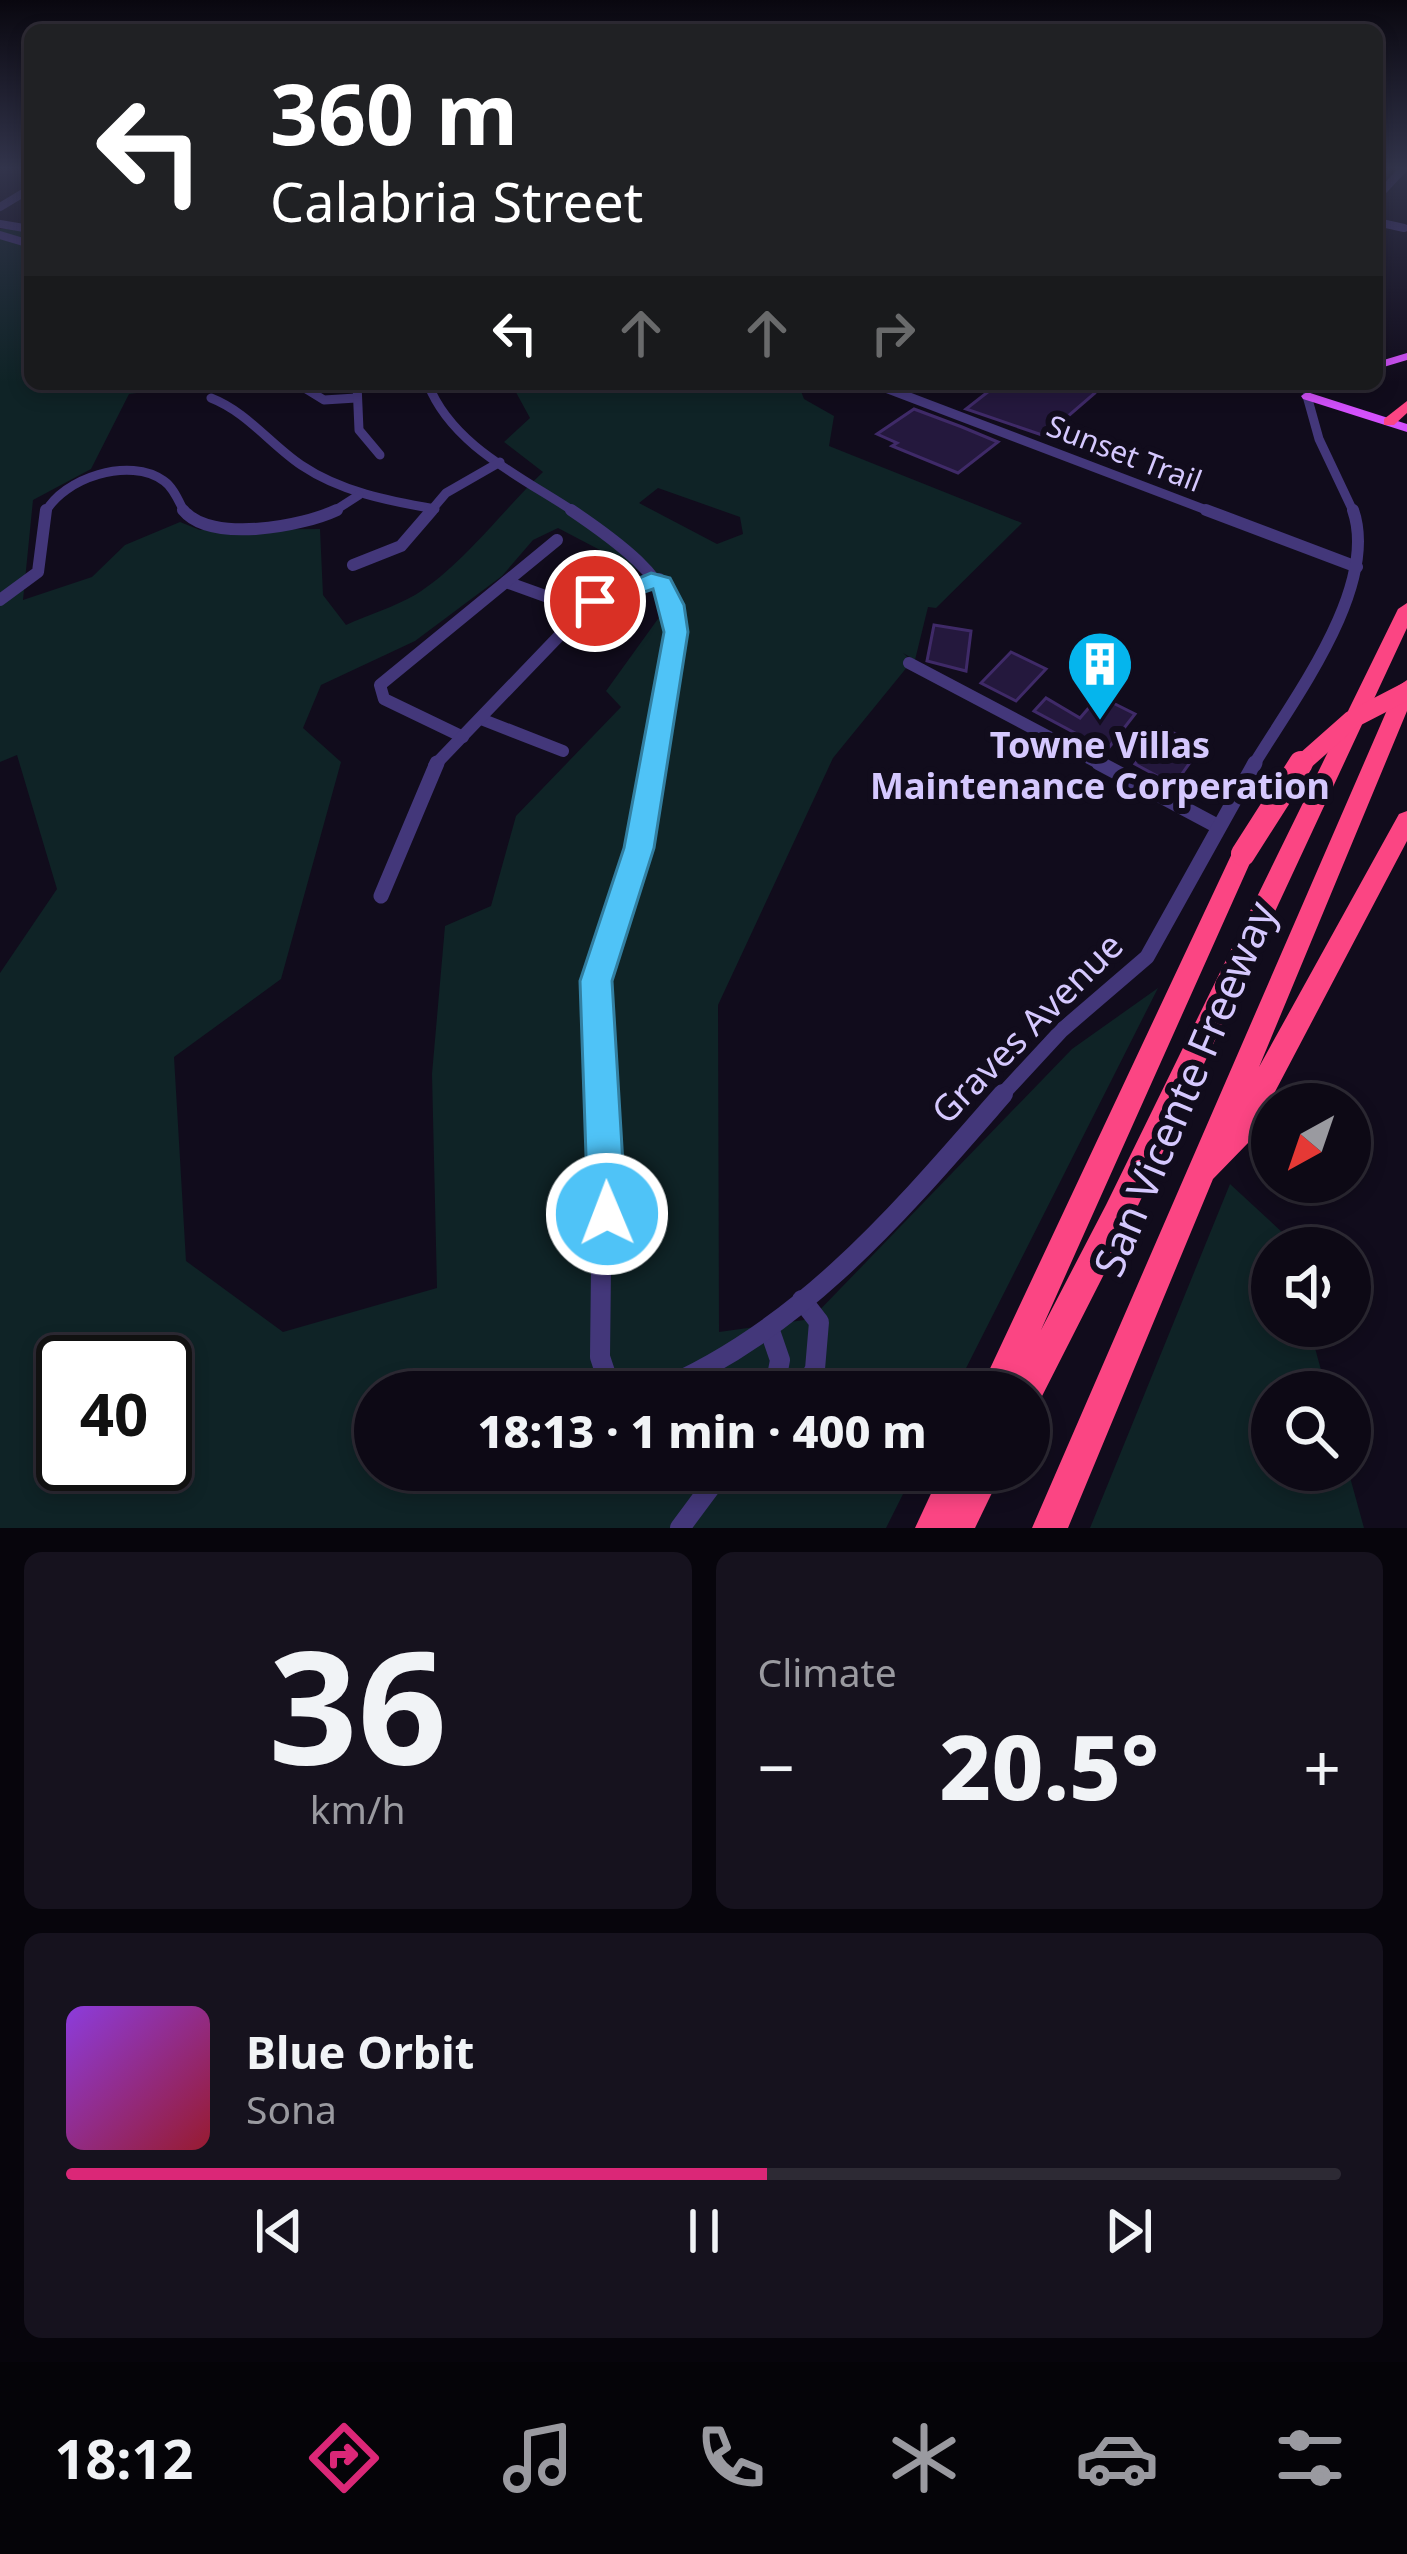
<!DOCTYPE html>
<meta charset="utf-8">
<style>
body{margin:0;font-family:"Noto Sans",sans-serif;background:#16121e;color:#f1f3f6;height:100vh;display:flex;flex-direction:column;font-size:45px;white-space:nowrap}
*{box-sizing:border-box;margin:0}
p{font-size:39px;color:#9a9aa0}
.icon{flex:none;width:66px;height:66px;fill:none;stroke:currentColor;stroke-width:2;stroke-linecap:round;stroke-linejoin:round}
.map{position:relative;height:1528px;overflow:hidden}
.side{display:flex;flex-direction:column;gap:24px;padding:24px;background:#07050c;flex:1}
.side>*{flex:none}
.hud{position:absolute;left:24px;top:24px;width:1359px;height:366px;border-radius:18px;box-shadow:0 6px 18px #0003,0 0 0 3px #2d2a34;background:#202124;color:#fff;overflow:hidden}
.needle{width:78px;rotate:220deg}
.fabs{position:absolute;left:1251px;top:1083px;display:grid;gap:24px}
.fabs a{display:grid;place-items:center;width:120px;height:120px;border-radius:50%;background:#0d0915;box-shadow:0 6px 18px #0003,0 0 0 3px #2d2a34;font-size:60px}
.speed{position:absolute;left:36px;top:1335px;display:flex;gap:24px;font-size:60px;font-weight:700;text-align:center}
.speed>*{display:grid;place-content:center;width:156px;height:156px;border-radius:50%;background:#0d0915;box-shadow:0 6px 18px #0003,0 0 0 3px #2d2a34;line-height:1}
.speed .limit{border:6px solid #111;border-radius:18px;background:#fff;color:#111}
.pin{position:absolute;display:grid;place-items:center;width:102px;height:102px;color:#fff;margin:-51px;border:6px solid #fff;border-radius:50%;box-shadow:0 3px 12px #0007}
.me{position:absolute;width:132px;margin:-66px;rotate:359deg;stroke-linejoin:round;filter:drop-shadow(0 0 9px #0008)}
.turn{display:flex;align-items:center;gap:42px;height:252px;padding:0 48px;font-size:54px}
.turn .icon{width:156px;height:156px;stroke-width:2.5}
.turn b{display:block;font-size:84px;line-height:102px}
.lanes{display:flex;align-items:center;height:114px;padding:0 48px;background:#0003;justify-content:center;gap:60px;direction:ltr}
.lanes .off{opacity:.35}
.big{font-size:90px;font-weight:800;line-height:1.1}
.side .tile{flex:1;display:flex;flex-direction:column;justify-content:center;gap:18px;min-width:0;padding:0 42px;border-radius:18px;background:#16121e}
.side .dial{align-items:center;gap:0}
.dial b{font-size:156px;line-height:1}
.song{display:flex;align-items:center;gap:36px}
.cover{width:144px;height:144px;border-radius:18px;background:linear-gradient(135deg,hsl(270 70% 55%),hsl(350 70% 35%))}
.played{height:12px;border-radius:6px;background:linear-gradient(90deg,#db2777 55%,#2d2a34 55%)}
.keys{display:flex;justify-content:space-around;direction:ltr}
.heat{display:flex;justify-content:space-between;align-items:center;font-size:66px;direction:ltr}
.side .tiles{flex:1;display:grid;gap:24px;grid-template-columns:1fr 1fr}
.tile:last-child{grid-column:span 2}
.trip{position:absolute;left:354px;top:1371px;width:696px;height:120px;border-radius:60px;background:#0d0915;box-shadow:0 6px 18px #0003,0 0 0 3px #2d2a34;font-weight:800;line-height:120px;text-align:center}
.menu{display:flex;height:192px;justify-content:space-around;align-items:center;background:#050408;color:#9a9aa0}
.menu .icon{width:84px;height:84px}
.menu .on{color:#db2777}
.menu b{font-size:54px;color:#f1f3f6}
.map>svg:first-child{display:block}
.green{fill:#0f2326;fill-rule:evenodd}
.building{fill:#24183d;stroke:#3f2a68;stroke-width:3}
.lines{fill:none;stroke-linecap:round;stroke-linejoin:round}
.minor-far4{stroke:#43377a;stroke-width:8}
.minor-far3{stroke:#43377a;stroke-width:9}
.minor-far2{stroke:#43377a;stroke-width:12}
.minor-far1{stroke:#43377a;stroke-width:15}
.minor{stroke:#43377a;stroke-width:20}
.major{fill:#d451fc;fill-rule:evenodd}
.highway{fill:#fb4583;fill-rule:evenodd}
.highway-bridge-far1{stroke:#fb4583;stroke-width:18}
.highway-bridge{stroke:#fb4583;stroke-width:24}
.route{fill:#4fc3f7;stroke:#337fa1;stroke-width:3}
.labels{text-anchor:middle;stroke-width:12;stroke-linejoin:round;paint-order:stroke}
.far-street-label{font-size:30px;fill:#d5c8fe;stroke:#110c1c}
.poi-label{font-size:36px;font-weight:bold;fill:#d5c8fe;stroke:#110c1c}
.street-label{font-size:36px;fill:#d5c8fe;stroke:#110c1c}
.near-street-label{font-size:42px;fill:#d5c8fe;stroke:#110c1c}
</style>
<div class="map">
<svg width="1407" height="1528" viewBox="0 0 1407 1528">
<rect width="100%" height="100%" fill="#110c1c"/>
<g class="green">
<path d="M0,229H30V384H207L129,394L91,469L33,500L23,600L92,577L125,545L180,522L200,530L320,529L323,595L346,625C368,615 394,607 415,595C462,566 502,511 543,472L504,442L530,418L512,385L500,384L799,386L804,399L834,416L829,446L1022,523L936,608L928,607L915,660L903,653L912,661L833,758L718,1005L719,1332L811,1319L1072,1049L1158,988L954,1392H375V1470H915L886,1528H0V973L57,889L17,755L0,762ZM658,488L740,517L743,534L717,544L639,503ZM558,528L678,591L606,691L621,707L516,816L491,906L445,926L432,1074L437,1288L283,1332L186,1261L174,1057L281,979L341,762L303,728L321,685L415,641L502,576L533,540ZM63,1362H165V1464H63Z"/>
<path d="M1230,1184L1283,1233L1288,1248H1272V1326H1309L1327,1392H1272V1470H1348L1364,1528H1090Z"/>
</g>
<g class="building">
<path d="M998,384H1097L1095,393L1045,436L966,409Z"/>
<path d="M914,409L962,427L998,442L958,473L892,446L897,443L877,434Z"/>
<path d="M934,625L971,631L966,671L927,661Z"/>
<path d="M1011,652L1046,669L1016,701L981,683Z"/>
<path d="M1099,696L1135,714L1107,750L1034,711L1046,698L1080,718Z"/>
<path d="M1162,727L1201,747L1174,785L1135,764Z"/>
</g>
<g class="lines">
<g class="minor-far4">
<path d="M1377,197L1404,168"/>
<path d="M0,207L30,189"/>
<path d="M1377,222L1404,228"/>
<path d="M0,224L30,229"/>
<path d="M0,235L30,244"/>
</g>
<g class="minor-far3">
<path d="M298,384L324,400L356,398"/>
<path d="M357,384L359,430L380,455"/>
<path d="M428,384C452,446 522,477 576,513"/>
<path d="M875,384L1214,513"/>
<path d="M1307,396L1319,439L1354,513"/>
<path d="M211,398C247,412 270,444 301,465C341,492 389,501 435,509"/>
<path d="M45,513C63,478 130,456 164,481C174,488 179,502 185,513"/>
<path d="M331,513L359,495"/>
<path d="M429,513L446,493L500,462"/>
</g>
<g class="minor-far2">
<path d="M183,510C211,544 303,526 337,510"/>
<path d="M571,510C706,601 678,619 653,766"/>
<path d="M1206,510L1357,567"/>
<path d="M353,565L401,546L432,510"/>
<path d="M506,582L584,610"/>
<path d="M0,600L38,572L46,510"/>
<path d="M909,663L1104,766"/>
<path d="M481,719L563,751"/>
<path d="M463,737L384,699L380,685L557,540"/>
<path d="M434,766L584,610L610,592L659,579"/>
<path d="M1253,766C1292,701 1380,587 1353,510"/>
</g>
<g class="minor-far1">
<path d="M1099,763L1219,827"/>
<path d="M381,896L437,763"/>
<path d="M603,1097L596,981L639,847L653,763"/>
<path d="M1000,1097L1062,1030L1147,957L1255,763"/>
</g>
<g class="minor">
<path d="M603,1094L600,1357L607,1378L622,1392"/>
<path d="M802,1300L819,1322L815,1369L803,1392"/>
<path d="M769,1328L780,1360L774,1392"/>
<path d="M654,1392C800,1332 901,1211 1003,1094"/>
<path d="M721,1477L739,1470"/>
<path d="M680,1528L723,1470"/>
</g>
<g class="major">
<path d="M1407,353V360L1377,369V362Z"/>
<path d="M1307,392L1407,424V432L1303,399L1301,396Z"/>
</g>
<g class="highway">
<path d="M1407,401V413L1394,425H1384V419Z"/>
<path d="M1407,603V628L1128,1227L1038,1404L1029,1407V1392H979L1235,847L1243,845L1251,847L1254,854L1041,1330L1106,1205L1398,609Z"/>
<path d="M1407,680V711L1259,1067L1399,814L1407,811V841L1248,1143L1213,1179L1068,1528H1032L1397,687Z"/>
<path d="M942,1470H1003L975,1528H915Z"/>
</g>
<path class="highway-bridge-far1" d="M1299,766L1351,720L1407,691"/>
<path class="highway-bridge" d="M1243,854L1301,763"/>
</g>
<linearGradient id="sky" x2="0" y2="1"><stop stop-color="#09070f"/><stop offset="0.44" stop-color="#32344b"/><stop offset="1" stop-color="#32344b" stop-opacity="0"/></linearGradient>
<rect width="1407" height="382" fill="url(#sky)"/>
<path class="route" d="M651,573L670,578L684,605L688,632L654,848L612,981L626,1214L621,1227L607,1233L593,1227L588,1214L580,981L624,848L664,632L653,589L595,609L584,601Z"/>
<defs>
<g id="building-pin" transform="scale(3.45)"><path d="M0 17L-7.5 6A9.5 9.5 0 1 1 7.5 6Z" fill="#05b5ed" stroke="#110c1c"/><path d="M-4-6H4V6H1V3H-1V6H-4ZM-2.5-4.3h1.7v1.8h-1.7ZM.8-4.3h1.7v1.8H.8ZM-2.5-1h1.7V.8h-1.7ZM.8-1h1.7V.8H.8Z" fill="#fff"/></g>
</defs>
<g fill-rule="evenodd">
<use href="#building-pin" x="1100" y="664"/>
</g>
<g class="labels">
<g class="far-street-label">
<text transform="translate(1124 454) rotate(21)" y="10">Sunset Trail</text>
</g>
<g class="poi-label">
<text x="1100" y="758">Towne Villas<tspan x="1100" dy="41">Maintenance Corperation</tspan></text>
</g>
<g class="street-label">
<text transform="translate(1027 1028) rotate(-45)" y="13">Graves Avenue</text>
</g>
<g class="near-street-label">
<text transform="translate(1185 1089) rotate(-67)" y="15">San Vicente Freeway</text>
</g>
</g>
</svg>
<div class="fabs">
<a><svg class="needle" viewBox="-14 -14 28 28"><path d="M0-13l5 13h-10z" fill="#e53935"/><path d="M0 13l5-13h-10z" fill="#9a9aa0"/></svg></a>
<a><svg class="icon" aria-label="sound" viewBox="0 0 24 24"><path d="M4 9h4l5-4v14l-5-4H4zM17 9q2 3 0 6"/></svg></a>
<a><svg class="icon" aria-label="search" viewBox="0 0 24 24"><circle cx="10" cy="10" r="6"/><path d="M15 15l6 6"/></svg></a>
</div>
<div class="speed"><div class="limit">40</div></div>
<div class="pin" style="left:595px;top:601px;background:#d93025"><svg class="icon" aria-label="arrive" viewBox="0 0 24 24"><path d="M6 21V4h12l-3 4 3 4H6"/></svg></div>
<svg class="me" style="left:607px;top:1214px" viewBox="-20 -20 40 40"><circle r="17" fill="#4fc3f7" stroke="#fff" stroke-width="3"/><path d="M0-11L8 9 0 5-8 9z" fill="#fff"/></svg>
<div class="trip">18:13 · 1 min · 400 m</div>
<div class="hud">
<div class="turn"><svg class="icon" aria-label="left" viewBox="0 0 24 24"><path d="M17 20v-9H6M10 6l-5 5 5 5"/></svg><div><b>360 m</b>Calabria Street</div></div>
<div class="lanes"><svg class="icon" aria-label="left" viewBox="0 0 24 24"><path d="M17 20v-9H6M10 6l-5 5 5 5"/></svg><svg class="icon off" aria-label="ahead" viewBox="0 0 24 24"><path d="M12 20V5M6 11l6-6 6 6"/></svg><svg class="icon off" aria-label="ahead" viewBox="0 0 24 24"><path d="M12 20V5M6 11l6-6 6 6"/></svg><svg class="icon off" aria-label="right" viewBox="0 0 24 24"><path d="M7 20v-9h11M14 6l5 5-5 5"/></svg></div>
</div>
</div>
<section class="side">
<div class="tiles">
<div class="tile dial"><b>36</b><p>km/h</p></div>
<div class="tile"><p>Climate</p>
<div class="heat"><a>−</a><b class="big">20.5°</b><a>+</a></div>
</div>
<div class="tile">
<div class="song"><i class="cover"></i><div><b>Blue Orbit</b><p>Sona</p></div></div>
<div class="played"></div>
<div class="keys"><svg class="icon" aria-label="previous" viewBox="0 0 24 24"><path d="M18 5L8 12l10 7zM5 5v14"/></svg><svg class="icon" aria-label="pause" viewBox="0 0 24 24"><path d="M8 5v14M16 5v14"/></svg><svg class="icon" aria-label="next" viewBox="0 0 24 24"><path d="M6 5l10 7-10 7zM19 5v14"/></svg></div>
</div>
</div>
</section>
<nav class="menu">
<b>18:12</b>
<svg class="icon on" aria-label="directions" viewBox="0 0 24 24"><path d="M12 3l9 9-9 9-9-9zM9 14v-3h6M13 9l2 2-2 2"/></svg>
<svg class="icon" aria-label="music" viewBox="0 0 24 24"><path d="M9 18V5l10-2v13"/><circle cx="6" cy="18" r="3"/><circle cx="16" cy="16" r="3"/></svg>
<svg class="icon" aria-label="phone" viewBox="0 0 24 24"><path d="M5 4h4l2 5-3 2q2 4 5 5l2-3 5 2v4C11 20 4 13 5 4z"/></svg>
<svg class="icon" aria-label="climate" viewBox="0 0 24 24"><path d="M12 3v18M4 7l16 10M4 17L20 7"/></svg>
<svg class="icon" aria-label="car" viewBox="0 0 24 24"><path d="M5 17H2v-5l4-1 3-4h7l3 4 3 1v5h-3M9 17h6M6 11h13"/><circle cx="7" cy="17" r="2"/><circle cx="17" cy="17" r="2"/></svg>
<svg class="icon" aria-label="filters" viewBox="0 0 24 24"><path d="M4 7h16M4 17h16"/><circle cx="9" cy="7" r="2"/><circle cx="15" cy="17" r="2"/></svg>
</nav>
